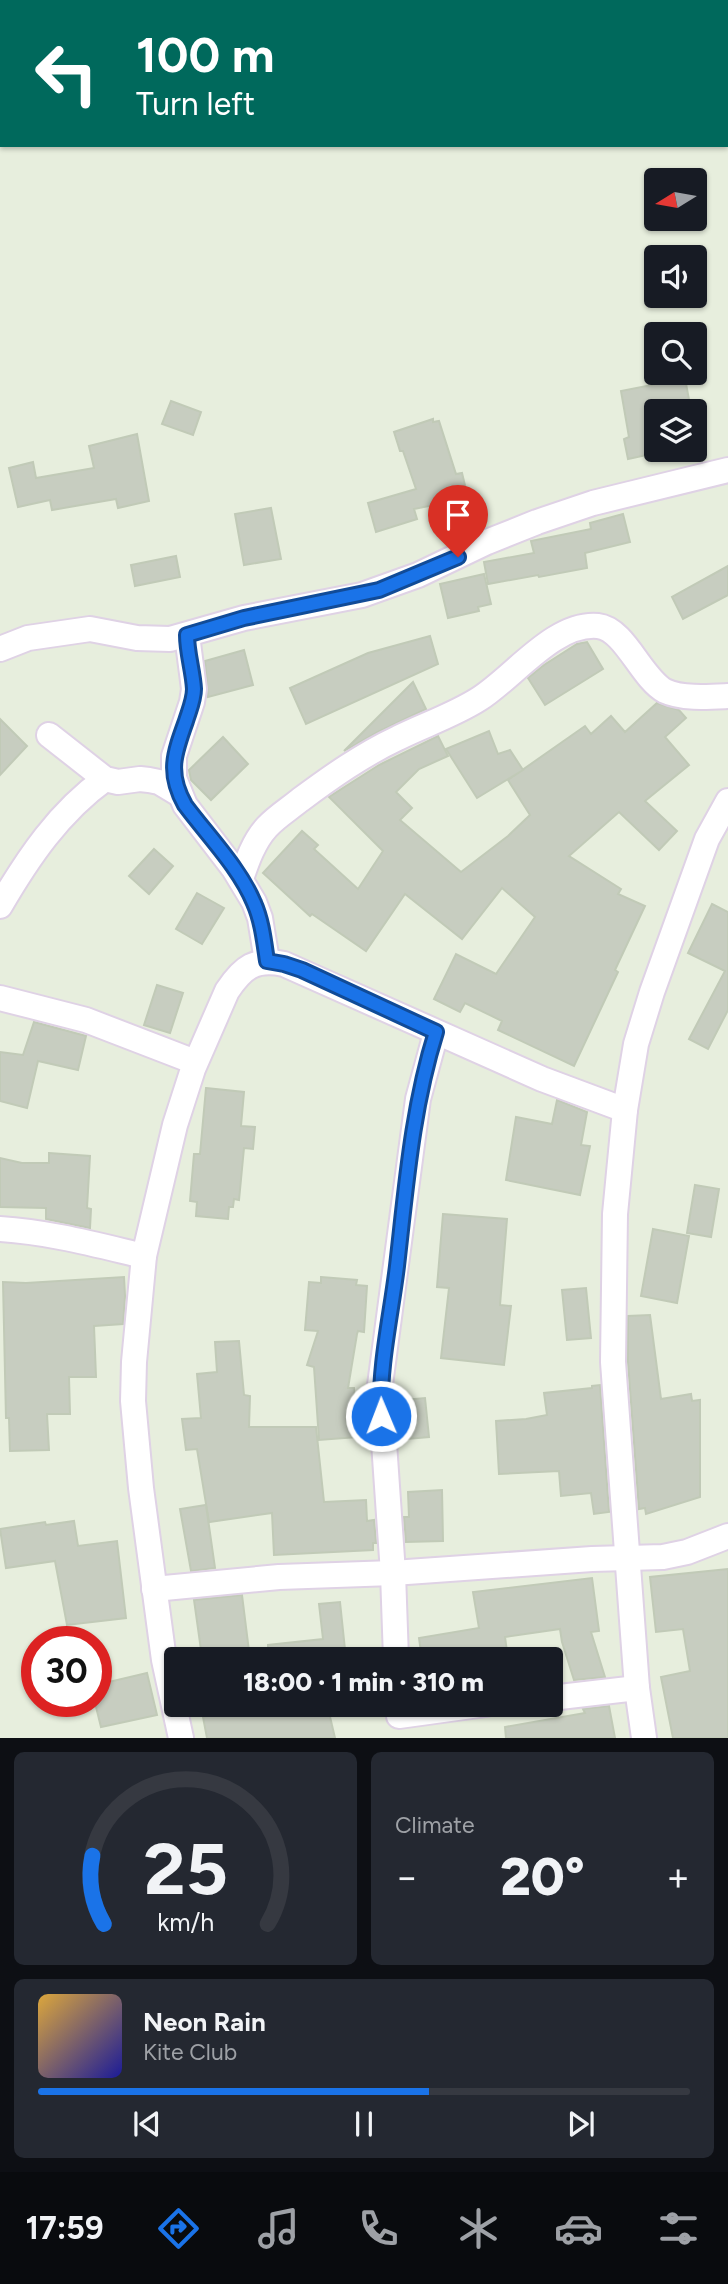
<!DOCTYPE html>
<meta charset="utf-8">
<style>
body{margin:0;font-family:Figtree,sans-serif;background:#242831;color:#f1f3f6;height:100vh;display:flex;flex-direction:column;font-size:26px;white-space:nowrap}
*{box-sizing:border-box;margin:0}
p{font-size:23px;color:#9ea1a6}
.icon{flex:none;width:38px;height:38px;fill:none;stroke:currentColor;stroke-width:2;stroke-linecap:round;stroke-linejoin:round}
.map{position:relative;height:1738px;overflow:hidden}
.panel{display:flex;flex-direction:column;gap:14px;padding:14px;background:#0d0f14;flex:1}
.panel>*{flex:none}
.hud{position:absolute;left:0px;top:0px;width:728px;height:147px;box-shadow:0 2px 5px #0004;background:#00695c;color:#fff;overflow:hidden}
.needle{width:46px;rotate:259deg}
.fabs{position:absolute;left:644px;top:168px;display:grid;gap:14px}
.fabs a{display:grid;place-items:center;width:63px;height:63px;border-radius:7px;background:#171b24;box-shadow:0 2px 5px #0004;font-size:35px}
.speed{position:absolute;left:21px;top:1626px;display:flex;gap:14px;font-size:35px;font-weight:700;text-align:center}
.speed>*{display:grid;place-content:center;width:91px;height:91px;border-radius:50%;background:#171b24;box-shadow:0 2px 5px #0004;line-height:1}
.speed .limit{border:10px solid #d22;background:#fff;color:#111}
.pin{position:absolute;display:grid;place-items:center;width:60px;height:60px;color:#fff;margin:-72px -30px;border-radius:50% 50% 50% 0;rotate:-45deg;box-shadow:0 0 7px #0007}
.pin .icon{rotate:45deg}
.me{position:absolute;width:77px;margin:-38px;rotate:359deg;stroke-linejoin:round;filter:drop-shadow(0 0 5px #0008)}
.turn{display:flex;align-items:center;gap:24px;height:147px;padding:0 21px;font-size:32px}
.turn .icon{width:91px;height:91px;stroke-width:2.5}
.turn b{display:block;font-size:49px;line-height:60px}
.big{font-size:52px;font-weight:800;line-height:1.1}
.panel .card{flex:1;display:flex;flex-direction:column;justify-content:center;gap:10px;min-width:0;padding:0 24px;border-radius:10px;background:#242831}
.panel .dial{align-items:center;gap:0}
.dial svg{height:182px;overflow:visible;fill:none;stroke:#363941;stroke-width:7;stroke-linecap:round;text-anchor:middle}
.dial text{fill:#f1f3f6;stroke:none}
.song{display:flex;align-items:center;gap:21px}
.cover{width:84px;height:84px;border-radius:10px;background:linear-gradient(135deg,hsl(40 70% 55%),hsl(240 70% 35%))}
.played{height:7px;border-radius:4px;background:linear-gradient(90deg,#1a73e8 60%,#363941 60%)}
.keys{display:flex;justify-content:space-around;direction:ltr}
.heat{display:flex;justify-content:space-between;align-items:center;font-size:38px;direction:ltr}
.panel .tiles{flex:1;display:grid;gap:14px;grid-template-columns:1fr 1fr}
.card:last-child{grid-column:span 2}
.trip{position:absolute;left:164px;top:1647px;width:399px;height:70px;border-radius:7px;background:#171b24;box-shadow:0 2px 5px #0004;font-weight:800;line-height:70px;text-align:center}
.dock{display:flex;height:112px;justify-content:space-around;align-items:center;background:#090b0e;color:#9ea1a6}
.dock .icon{width:49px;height:49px}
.dock .active{color:#1a73e8}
.dock b{font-size:32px;color:#f1f3f6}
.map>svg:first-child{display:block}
.building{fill:#c7cdc0;stroke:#c1cab7;stroke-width:2}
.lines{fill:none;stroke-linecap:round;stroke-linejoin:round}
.minor-casing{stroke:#dfd2e5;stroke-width:28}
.minor{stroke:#fff;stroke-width:24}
.route-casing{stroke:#114b97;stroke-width:18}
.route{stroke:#1a73e8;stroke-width:12}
</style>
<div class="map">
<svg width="728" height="1738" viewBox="0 0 728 1738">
<rect width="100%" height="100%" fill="#e7eedd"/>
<g class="building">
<path d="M655,373H684L690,405L656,411V453L628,459L624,439L629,437L621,391L657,384Z"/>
<path d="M171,401L201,412L193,435L162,424Z"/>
<path d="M433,419V422L439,421L456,474L462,473L468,498L414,509L417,519L376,532L368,503L416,489L403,451H400L394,432Z"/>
<path d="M137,434L149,501L118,508L116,499L52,510L50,500L18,507L9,468L33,462L36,478L94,468L89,446Z"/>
<path d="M271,508L281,559L244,565L235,514Z"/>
<path d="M623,514L630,542L585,553L587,568L539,577L538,575L488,584L484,562L534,553L531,541L591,529L590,523Z"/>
<path d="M176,556L180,577L135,586L131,565Z"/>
<path d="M728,566V595L683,619L672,597Z"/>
<path d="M484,574L491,604L478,607L479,611L448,618L440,584Z"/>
<path d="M430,636L438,664L306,724L290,688L368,653Z"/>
<path d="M587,642L603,669L545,705L528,678L544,665L577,644Z"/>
<path d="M244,650L253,685L208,697L205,661Z"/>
<path d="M413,682L426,709L378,732L344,751Z"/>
<path d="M657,703L679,710L686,718L665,737L689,765L645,801L677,831L659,850L619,812L569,856L621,889L618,894L645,906L615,970L618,972L574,1066L498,1030L502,1021L465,1003L460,1012L434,999L456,954L496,974L535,917L502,888L462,939L405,894L366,951L312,914L310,916L263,873L302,831L318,845L314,849L358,889L383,851L329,797L379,765L438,736L448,756L419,769L396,792L412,808L400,820L461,872L508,836L530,815L508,780L585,726L591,734L611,716L625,732Z"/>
<path d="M0,719L27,746L0,775Z"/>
<path d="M489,731L498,754L510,750L523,770L477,798L446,749Z"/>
<path d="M223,737L248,764L211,800L191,780L189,770Z"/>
<path d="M154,849L173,866L149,894L129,876Z"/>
<path d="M197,893L224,908L202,944L176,929Z"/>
<path d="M712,904L728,912V1010L708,1049L689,1039L725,971L688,953Z"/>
<path d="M157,985L183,993L170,1033L144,1025Z"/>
<path d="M34,1022L86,1036L78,1070L38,1061L27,1108L0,1101V1052L23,1055Z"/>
<path d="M206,1088L244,1092L241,1126L255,1127L253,1149L244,1148L239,1200L234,1199L233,1207H229L228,1219L196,1216L197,1202L190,1201L194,1154H200Z"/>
<path d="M557,1100L587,1112L581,1145L590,1146L580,1195L506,1180L516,1117L552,1124Z"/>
<path d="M49,1153L90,1156L87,1208L91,1209L90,1228L46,1219V1208L0,1207V1158L22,1163H49Z"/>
<path d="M695,1185L719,1189L711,1237L687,1233Z"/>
<path d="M443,1214L507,1219L500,1305L511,1306L504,1365L441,1358L449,1288L437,1287Z"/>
<path d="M653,1229L689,1236L677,1303L641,1296Z"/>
<path d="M124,1277L125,1296L123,1324L94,1326L96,1377H69L70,1414H47L49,1450L10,1451L9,1418H6L3,1282L26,1283Z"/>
<path d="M321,1277L357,1280L356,1285L367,1286L364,1332L358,1331L357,1334L348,1388H354L357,1437L319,1440L314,1367L307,1365L318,1331L305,1330L309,1282L321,1283Z"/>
<path d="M586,1288L591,1338L567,1340L562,1290Z"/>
<path d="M650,1315L661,1399L691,1394L692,1401L700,1400V1497L646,1514L645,1508L639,1509L628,1362V1316Z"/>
<path d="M239,1341L244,1395L250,1396L249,1427H316L324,1502L366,1500L367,1521L374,1520L376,1543H373V1550L274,1555L272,1513L209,1522L197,1449L186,1450L182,1419L201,1418L197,1374L217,1372L215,1342Z"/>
<path d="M600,1385L609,1512L594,1514L591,1493L561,1496L559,1471L499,1474L496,1421L526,1419L547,1415L544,1393L592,1388V1386Z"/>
<path d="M425,1398L429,1437L407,1439L404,1400Z"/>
<path d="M442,1490L443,1541L406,1542L404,1517H409L408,1492Z"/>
<path d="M206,1505L215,1568L191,1571L180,1509Z"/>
<path d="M74,1521L78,1546L117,1541L126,1618L67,1625L55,1561L6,1568L0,1529L45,1522L46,1525Z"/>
<path d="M728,1569V1738H673L661,1677L690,1671L683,1629L656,1632L650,1577Z"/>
<path d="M592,1578L599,1631L591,1632L605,1677L574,1680L562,1642L560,1629L505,1637L508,1659H422L419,1638L479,1628L473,1592Z"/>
<path d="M242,1595L250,1659H206L205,1650H201L194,1600Z"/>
<path d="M340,1602L346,1659H268V1645L323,1639L319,1604Z"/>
<path d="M147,1673L157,1715L101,1727L96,1707V1685Z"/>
<path d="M211,1704H327L335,1738H207L203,1717L212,1715Z"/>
<path d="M609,1706L615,1738H506L505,1727L585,1713L583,1709Z"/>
</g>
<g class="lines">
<g class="minor-casing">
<g id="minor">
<path d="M236,2L237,0"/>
<path d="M0,80L2,79"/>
<path d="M187,635L194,689L192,702L174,756V778L185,805L234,869L254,902L260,918L267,961"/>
<path d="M0,649L28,638L90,629L137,638L170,639L244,618L362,595L418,575L487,542L537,522L593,503L728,470"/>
<path d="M49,735L105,779L118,782L140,779L149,780L159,782L179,794"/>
<path d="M241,879C247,861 254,841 267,827C276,817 289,809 300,800C331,777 362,755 398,738C424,725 454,715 479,699C514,677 554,622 598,626C625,629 641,678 665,691C682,699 709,697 728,696"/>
<path d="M0,906C28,858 59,812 105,779"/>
<path d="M0,998L86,1020L195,1062"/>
<path d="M0,1229C49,1232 97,1245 144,1256"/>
<path d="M154,1589L279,1577L393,1573L592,1559L663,1557L687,1552L728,1536"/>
<path d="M396,1659L393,1573L380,1385L418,1099L436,1033"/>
<path d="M551,1698L637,1688"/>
<path d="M399,1716L486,1704"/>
<path d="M181,1738L164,1660L141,1488L133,1401L134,1362L144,1256L175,1125L193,1069L227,991C243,967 255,958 284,964L542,1079L625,1110"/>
<path d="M644,1738L637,1688L613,1362L615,1214L625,1110L636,1044L652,992L707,839L728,801"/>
</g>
</g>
<use href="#minor" class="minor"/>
</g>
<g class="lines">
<g class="route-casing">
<path id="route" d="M381,1416C379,1365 391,1316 397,1266C406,1188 412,1108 436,1032L302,970L284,964L267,961C264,941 262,921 254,903C239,867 208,836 185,805C167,773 174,754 186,721C189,711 194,700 194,689C193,671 187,653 187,635L244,618L379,590L458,557"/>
</g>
<use href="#route" class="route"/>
</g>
</svg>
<div class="fabs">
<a><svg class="needle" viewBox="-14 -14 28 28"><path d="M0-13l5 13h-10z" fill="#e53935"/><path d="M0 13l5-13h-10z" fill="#9ea1a6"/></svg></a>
<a><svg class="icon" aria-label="sound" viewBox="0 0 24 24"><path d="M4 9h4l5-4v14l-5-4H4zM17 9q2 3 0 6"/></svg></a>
<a><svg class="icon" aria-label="search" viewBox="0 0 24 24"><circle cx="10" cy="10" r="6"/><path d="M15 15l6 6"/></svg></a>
<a><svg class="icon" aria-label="layers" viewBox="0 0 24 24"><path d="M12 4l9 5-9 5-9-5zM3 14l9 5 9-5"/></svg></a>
</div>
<div class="speed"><div class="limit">30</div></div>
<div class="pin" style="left:458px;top:557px;background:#d93025"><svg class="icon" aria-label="arrive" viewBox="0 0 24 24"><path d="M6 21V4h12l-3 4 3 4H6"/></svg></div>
<svg class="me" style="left:381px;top:1416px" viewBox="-20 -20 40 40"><circle r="17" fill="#1a73e8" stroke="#fff" stroke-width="3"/><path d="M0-11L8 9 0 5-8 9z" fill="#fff"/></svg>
<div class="trip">18:00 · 1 min · 310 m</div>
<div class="hud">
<div class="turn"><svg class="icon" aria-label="left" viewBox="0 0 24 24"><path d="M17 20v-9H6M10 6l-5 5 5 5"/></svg><div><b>100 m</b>Turn left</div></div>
</div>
</div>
<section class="panel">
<div class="tiles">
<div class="card dial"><svg viewBox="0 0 100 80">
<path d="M14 69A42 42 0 1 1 86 69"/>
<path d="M14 69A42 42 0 0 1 9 39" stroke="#1a73e8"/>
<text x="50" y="56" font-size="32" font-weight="700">25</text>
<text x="50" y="72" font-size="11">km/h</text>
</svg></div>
<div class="card"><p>Climate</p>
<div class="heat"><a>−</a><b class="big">20°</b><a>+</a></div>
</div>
<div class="card">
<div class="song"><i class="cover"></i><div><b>Neon Rain</b><p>Kite Club</p></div></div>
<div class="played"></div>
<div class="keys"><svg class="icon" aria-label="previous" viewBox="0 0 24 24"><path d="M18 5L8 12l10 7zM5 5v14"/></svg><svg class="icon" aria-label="pause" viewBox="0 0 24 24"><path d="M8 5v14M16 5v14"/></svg><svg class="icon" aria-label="next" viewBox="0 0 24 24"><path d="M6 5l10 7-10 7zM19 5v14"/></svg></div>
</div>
</div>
</section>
<nav class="dock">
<b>17:59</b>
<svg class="icon active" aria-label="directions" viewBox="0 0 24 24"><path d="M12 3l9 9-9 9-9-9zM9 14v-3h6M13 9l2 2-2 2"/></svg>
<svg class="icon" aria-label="music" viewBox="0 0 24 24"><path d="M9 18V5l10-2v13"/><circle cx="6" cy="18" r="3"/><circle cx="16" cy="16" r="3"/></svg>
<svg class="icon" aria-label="phone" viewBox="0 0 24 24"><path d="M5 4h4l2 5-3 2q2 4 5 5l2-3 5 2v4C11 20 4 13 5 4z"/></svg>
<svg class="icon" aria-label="climate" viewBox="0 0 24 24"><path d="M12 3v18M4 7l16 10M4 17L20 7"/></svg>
<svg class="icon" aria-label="car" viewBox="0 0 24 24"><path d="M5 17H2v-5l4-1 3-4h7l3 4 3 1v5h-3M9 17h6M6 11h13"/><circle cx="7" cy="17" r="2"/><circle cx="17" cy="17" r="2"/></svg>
<svg class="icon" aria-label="filters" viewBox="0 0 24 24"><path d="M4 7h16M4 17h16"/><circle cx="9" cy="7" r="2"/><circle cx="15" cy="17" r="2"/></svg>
</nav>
